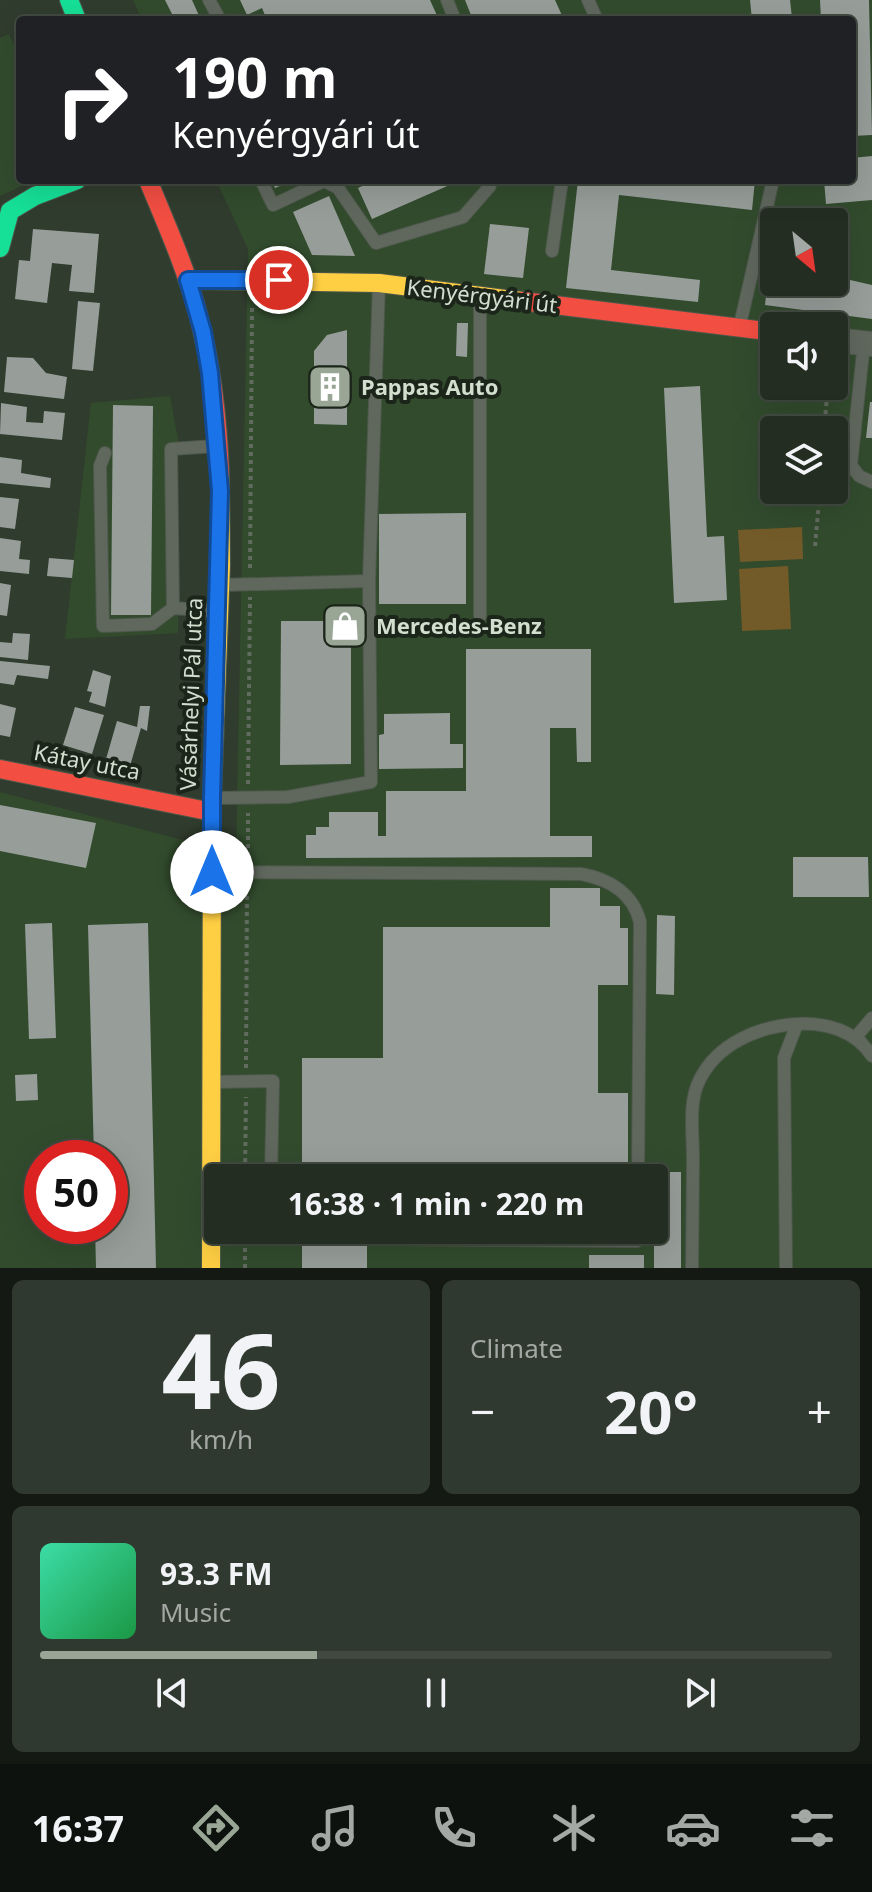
<!DOCTYPE html>
<meta charset="utf-8">
<style>
body{margin:0;font-family:"Noto Sans",sans-serif;background:#30392f;color:#f1f3f6;height:100vh;display:flex;flex-direction:column;font-size:30px;white-space:nowrap}
*{box-sizing:border-box;margin:0}
p{font-size:26px;color:#a3a8a5}
.icon{flex:none;width:44px;height:44px;fill:none;stroke:currentColor;stroke-width:2;stroke-linecap:round;stroke-linejoin:round}
.map{position:relative;height:1268px;overflow:hidden}
.sheet{display:flex;flex-direction:column;gap:12px;padding:12px;background:#141913;flex:1}
.sheet>*{flex:none}
.top-card{position:absolute;left:16px;top:16px;width:840px;height:168px;border-radius:8px;box-shadow:0 8px 32px #0002,0 0 0 2px #414940;background:#202124;color:#fff;overflow:hidden}
.needle{width:52px;rotate:151deg}
.tools{position:absolute;left:760px;top:208px;display:grid;gap:16px}
.tools a{display:grid;place-items:center;width:88px;height:88px;border-radius:8px;background:#242d22;box-shadow:0 8px 32px #0002,0 0 0 2px #414940;font-size:40px}
.speed{position:absolute;left:24px;top:1140px;display:flex;gap:16px;font-size:40px;font-weight:700;text-align:center}
.speed>*{display:grid;place-content:center;width:104px;height:104px;border-radius:50%;background:#242d22;box-shadow:0 8px 32px #0002,0 0 0 2px #414940;line-height:1}
.speed .limit{border:12px solid #d22;background:#fff;color:#111}
.pin{position:absolute;display:grid;place-items:center;width:68px;height:68px;color:#fff;margin:-34px;border:4px solid #fff;border-radius:50%;box-shadow:0 2px 8px #0007}
.me{position:absolute;width:88px;margin:-44px;rotate:0deg;stroke-linejoin:round;filter:drop-shadow(0 0 6px #0008)}
.turn{display:flex;align-items:center;gap:28px;height:168px;padding:0 24px;font-size:36px}
.turn .icon{width:104px;height:104px;stroke-width:2.5}
.turn b{display:block;font-size:56px;line-height:68px}
.big{font-size:60px;font-weight:700;line-height:1.1}
.sheet .widget{flex:1;display:flex;flex-direction:column;justify-content:center;gap:12px;min-width:0;padding:0 28px;border-radius:12px;background:#30392f}
.sheet .dial{align-items:center;gap:0}
.dial b{font-size:104px;line-height:1}
.song{display:flex;align-items:center;gap:24px}
.cover{width:96px;height:96px;border-radius:12px;background:linear-gradient(135deg,hsl(160 70% 55%),hsl(140 70% 35%))}
.played{height:8px;border-radius:4px;background:linear-gradient(90deg,#99a696 35%,#414940 35%)}
.keys{display:flex;justify-content:space-around;direction:ltr}
.heat{display:flex;justify-content:space-between;align-items:center;font-size:44px;direction:ltr}
.sheet .tiles{flex:1;display:grid;gap:12px;grid-template-columns:1fr 1fr}
.widget:last-child{grid-column:span 2}
.trip{position:absolute;left:204px;top:1164px;width:464px;height:80px;border-radius:8px;background:#242d22;box-shadow:0 8px 32px #0002,0 0 0 2px #414940;font-weight:700;line-height:80px;text-align:center}
.dock{display:flex;height:128px;justify-content:space-around;align-items:center;background:#0e120e;color:#a3a8a5}
.dock .icon{width:56px;height:56px}
.dock .current{color:#99a696}
.dock b{font-size:36px;color:#f1f3f6}
.map>svg:first-child{display:block}
.built{fill:#324b2d;fill-rule:evenodd}
.green{fill:#735b29}
.building{fill:#979e9a}
.lines{fill:none;stroke-linecap:round;stroke-linejoin:round}
.lane-casing{stroke:#4d584b;stroke-width:14}
.street-casing{stroke:#4d584b;stroke-width:26}
.fast-casing{stroke:#4d584b;stroke-width:20}
.slow-casing{stroke:#4d584b;stroke-width:20}
.jam-casing{stroke:#4d584b;stroke-width:20}
.path{stroke:#626b60;stroke-width:4;stroke-dasharray:4 4;stroke-linecap:butt}
.lane{stroke:#60685e;stroke-width:12}
.street{stroke:#60685e;stroke-width:24}
.fast{stroke:#16e098;stroke-width:18}
.slow{stroke:#ffcf43;stroke-width:18}
.jam{stroke:#f24e42;stroke-width:18}
.route-casing{stroke:#114b97;stroke-width:20}
.route{stroke:#1a73e8;stroke-width:14}
.labels{text-anchor:middle;stroke-width:8;stroke-linejoin:round;paint-order:stroke}
.street-label{font-size:22px;fill:#d2dfcf;stroke:#1b2519}
.poi-label{font-size:22px;font-weight:bold;fill:#d2dfcf;stroke:#1b2519;text-anchor:start}
</style>
<div class="map">
<svg width="872" height="1268" viewBox="0 0 872 1268">
<rect width="100%" height="100%" fill="#303c2d"/>
<g class="built">
<path d="M133,0H872V1268H0V792L236,854L248,249L216,180H852V20H142ZM774,222H834V282H774ZM774,326H834V386H774ZM774,430H834V490H774ZM42,1158H110V1226H42ZM218,1178H654V1230H218Z"/>
<path d="M9,34L20,58V180H35L0,196V38Z"/>
<path d="M170,396L178,439V633L65,639L91,403Z"/>
</g>
<g class="green">
<path d="M802,527L803,559L740,562L738,530Z"/>
<path d="M788,566L791,629L742,631L739,569Z"/>
</g>
<g class="building">
<path d="M165,0H192L201,20H175Z"/>
<path d="M240,0H430L439,20H267L262,8L247,15Z"/>
<path d="M465,0H555L564,20H473Z"/>
<path d="M750,0H790L792,18L752,20Z"/>
<path d="M820,0H869L872,135L852,136V20H821Z"/>
<path d="M872,156V200L826,204L824,180H852V158Z"/>
<path d="M271,180H294L275,188Z"/>
<path d="M375,180H461L372,219L358,188Z"/>
<path d="M578,180H755L752,210L619,195L611,270L700,280L698,302L566,288Z"/>
<path d="M329,196L355,256L312,255L293,212Z"/>
<path d="M490,224L529,228L523,278L484,274Z"/>
<path d="M33,229L99,234L94,293L69,291L72,265L52,263L47,303L15,299L19,260L30,261Z"/>
<path d="M770,261H774V282H834V273H837V277L872,285V319L765,305Z"/>
<path d="M78,301L100,303L93,371L72,369Z"/>
<path d="M457,323H468L467,357L456,356Z"/>
<path d="M347,330V425L314,424V351L327,335Z"/>
<path d="M7,357L33,358L46,373L67,377L64,399L4,392Z"/>
<path d="M700,386L707,537L724,536L727,600L674,603L664,388Z"/>
<path d="M870,402H872V438H866Z"/>
<path d="M1,403L27,407L26,422L43,423L44,411L65,413L62,440L0,434Z"/>
<path d="M113,405L153,406L151,615H111Z"/>
<path d="M0,457L22,460L21,473L51,478L50,488L0,483Z"/>
<path d="M0,497L19,499L15,529L0,527Z"/>
<path d="M466,513V604H379V514Z"/>
<path d="M0,538L21,541L19,559L30,560L29,574L0,571Z"/>
<path d="M49,558L74,560L72,578L47,576Z"/>
<path d="M0,583L11,585L7,616L0,615Z"/>
<path d="M281,621H351V764L280,765Z"/>
<path d="M13,633L30,634L28,660L0,657V642L12,643Z"/>
<path d="M466,649H591V762H577L576,728H550V836H592V857L306,858V835H316V827H329V812H378V836H386V791H466Z"/>
<path d="M0,661L50,666L48,679L17,675L14,685L0,683Z"/>
<path d="M93,670L111,676L105,707L89,702L92,692L87,691Z"/>
<path d="M0,704L16,708L10,737L0,735Z"/>
<path d="M140,706H150L147,731L141,728L130,766L106,759L117,721L137,727Z"/>
<path d="M75,707L104,715L92,754L63,745Z"/>
<path d="M450,713V744H463V768L379,769V735L384,734V714Z"/>
<path d="M0,805L96,823L86,868L0,851Z"/>
<path d="M793,857H868L869,897H793Z"/>
<path d="M550,888H600V906H620V928H628V985H598V1093H628V1178H302V1058H383V927H550Z"/>
<path d="M657,915L675,916L674,995L656,994Z"/>
<path d="M52,923L56,1038L29,1039L25,924Z"/>
<path d="M148,923L156,1268H96L95,1226H110V1158H94L88,925Z"/>
<path d="M37,1074L38,1100L16,1101L15,1075Z"/>
<rect x="654" y="1172" width="27" height="96"/>
<rect x="302" y="1230" width="65" height="38"/>
<rect x="589" y="1255" width="55" height="13"/>
</g>
<g class="lines">
<g class="lane-casing">
<g id="lane">
<path d="M209,0L220,20"/>
<path d="M447,0L455,20"/>
<path d="M588,0L597,20"/>
<path d="M261,180L273,205L324,181L338,188L376,243L463,217L490,186V180"/>
<path d="M552,251L562,180"/>
<path d="M740,325L773,180"/>
<path d="M864,343L851,465L859,476L872,482"/>
<path d="M105,453L100,466L103,626L152,624L173,608L216,611"/>
<path d="M222,585L369,581L379,283"/>
<path d="M173,608L171,449L216,446"/>
<path d="M480,616V296"/>
<path d="M212,798L288,797L371,782L369,581"/>
<path d="M214,872L581,874C609,879 633,893 640,922L638,1178"/>
<path d="M861,1042L855,1038L872,1018"/>
<path d="M211,1082L273,1081L271,1178"/>
<path d="M212,1233H270V1230"/>
<path d="M388,1239L637,1241V1230"/>
<path d="M692,1268C692,1231 693,1194 693,1158C693,1133 688,1101 700,1079C718,1043 760,1026 797,1024C826,1022 856,1031 872,1056"/>
<path d="M786,1268L784,1058L797,1024"/>
</g>
</g>
<g class="street-casing">
<path id="street" d="M834,340L872,344"/>
</g>
<g class="fast-casing">
<g id="fast">
<path d="M69,0L77,20"/>
<path d="M0,248L10,211L35,196L77,180"/>
</g>
</g>
<g class="slow-casing">
<g id="slow">
<path d="M188,280L379,283L522,301"/>
<path d="M211,1268L212,797L221,565L220,474"/>
</g>
</g>
<g class="jam-casing">
<g id="jam">
<path d="M148,180C166,224 186,268 198,314C212,366 218,420 220,474"/>
<path d="M522,301L774,332"/>
<path d="M0,769L212,812"/>
</g>
</g>
<g class="path">
<path d="M824,430L828,386"/>
<path d="M815,546L820,490"/>
<path d="M250,568L252,307"/>
<path d="M248,784L250,597"/>
<path d="M248,856V813"/>
<path d="M246,1068L247,885"/>
<path d="M245,1178L246,1097"/>
<path d="M245,1268V1248"/>
</g>
<use href="#lane" class="lane"/>
<use href="#street" class="street"/>
<use href="#fast" class="fast"/>
<use href="#slow" class="slow"/>
<use href="#jam" class="jam"/>
</g>
<g class="lines">
<g class="route-casing">
<path id="route" d="M212,872V798L220,491L210,373L203,332L188,280H279"/>
</g>
<use href="#route" class="route"/>
</g>
<defs>
<g id="building-square" transform="scale(2.3)"><rect x="-9" y="-9" width="18" height="18" rx="4" fill="#99a696" stroke="#1b2519"/><path d="M-4-6H4V6H1V3H-1V6H-4ZM-2.5-4.3h1.7v1.8h-1.7ZM.8-4.3h1.7v1.8H.8ZM-2.5-1h1.7V.8h-1.7ZM.8-1h1.7V.8H.8Z" fill="#fff"/></g>
<g id="shop-square" transform="scale(2.3)"><rect x="-9" y="-9" width="18" height="18" rx="4" fill="#99a696" stroke="#1b2519"/><path d="M-5-2.5h2.3a2.7 3.5 0 0 1 5.4 0H5L5.5 6h-11ZM-1.5-2.5h3a1.5 2.3 0 0 0-3 0Z" fill="#fff"/></g>
</defs>
<g fill-rule="evenodd">
<use href="#building-square" x="330" y="387"/>
<use href="#shop-square" x="345" y="626"/>
</g>
<g class="labels">
<g class="street-label">
<text transform="translate(482 296) rotate(7)" y="8">Kenyérgyári út</text>
<text transform="translate(191 694) rotate(-88)" y="8">Vásárhelyi Pál utca</text>
<text transform="translate(87 762) rotate(11)" y="8">Kátay utca</text>
</g>
<g class="poi-label">
<text x="361" y="395">Pappas Auto</text>
<text x="376" y="634">Mercedes-Benz</text>
</g>
</g>
</svg>
<div class="tools">
<a><svg class="needle" viewBox="-14 -14 28 28"><path d="M0-13l5 13h-10z" fill="#e53935"/><path d="M0 13l5-13h-10z" fill="#a3a8a5"/></svg></a>
<a><svg class="icon" aria-label="sound" viewBox="0 0 24 24"><path d="M4 9h4l5-4v14l-5-4H4zM17 9q2 3 0 6"/></svg></a>
<a><svg class="icon" aria-label="layers" viewBox="0 0 24 24"><path d="M12 4l9 5-9 5-9-5zM3 14l9 5 9-5"/></svg></a>
</div>
<div class="speed"><div class="limit">50</div></div>
<div class="pin" style="left:279px;top:280px;background:#d93025"><svg class="icon" aria-label="arrive" viewBox="0 0 24 24"><path d="M6 21V4h12l-3 4 3 4H6"/></svg></div>
<svg class="me" style="left:212px;top:872px" viewBox="-20 -20 40 40"><circle r="19" fill="#fff"/><path d="M0-13L10 11 0 6-10 11z" fill="#1a73e8"/></svg>
<div class="trip">16:38 · 1 min · 220 m</div>
<div class="top-card">
<div class="turn"><svg class="icon" aria-label="right" viewBox="0 0 24 24"><path d="M7 20v-9h11M14 6l5 5-5 5"/></svg><div><b>190 m</b>Kenyérgyári út</div></div>
</div>
</div>
<section class="sheet">
<div class="tiles">
<div class="widget dial"><b>46</b><p>km/h</p></div>
<div class="widget"><p>Climate</p>
<div class="heat"><a>−</a><b class="big">20°</b><a>+</a></div>
</div>
<div class="widget">
<div class="song"><i class="cover"></i><div><b>93.3 FM</b><p>Music</p></div></div>
<div class="played"></div>
<div class="keys"><svg class="icon" aria-label="previous" viewBox="0 0 24 24"><path d="M18 5L8 12l10 7zM5 5v14"/></svg><svg class="icon" aria-label="pause" viewBox="0 0 24 24"><path d="M8 5v14M16 5v14"/></svg><svg class="icon" aria-label="next" viewBox="0 0 24 24"><path d="M6 5l10 7-10 7zM19 5v14"/></svg></div>
</div>
</div>
</section>
<nav class="dock">
<b>16:37</b>
<svg class="icon current" aria-label="directions" viewBox="0 0 24 24"><path d="M12 3l9 9-9 9-9-9zM9 14v-3h6M13 9l2 2-2 2"/></svg>
<svg class="icon" aria-label="music" viewBox="0 0 24 24"><path d="M9 18V5l10-2v13"/><circle cx="6" cy="18" r="3"/><circle cx="16" cy="16" r="3"/></svg>
<svg class="icon" aria-label="phone" viewBox="0 0 24 24"><path d="M5 4h4l2 5-3 2q2 4 5 5l2-3 5 2v4C11 20 4 13 5 4z"/></svg>
<svg class="icon" aria-label="climate" viewBox="0 0 24 24"><path d="M12 3v18M4 7l16 10M4 17L20 7"/></svg>
<svg class="icon" aria-label="car" viewBox="0 0 24 24"><path d="M5 17H2v-5l4-1 3-4h7l3 4 3 1v5h-3M9 17h6M6 11h13"/><circle cx="7" cy="17" r="2"/><circle cx="17" cy="17" r="2"/></svg>
<svg class="icon" aria-label="filters" viewBox="0 0 24 24"><path d="M4 7h16M4 17h16"/><circle cx="9" cy="7" r="2"/><circle cx="15" cy="17" r="2"/></svg>
</nav>
